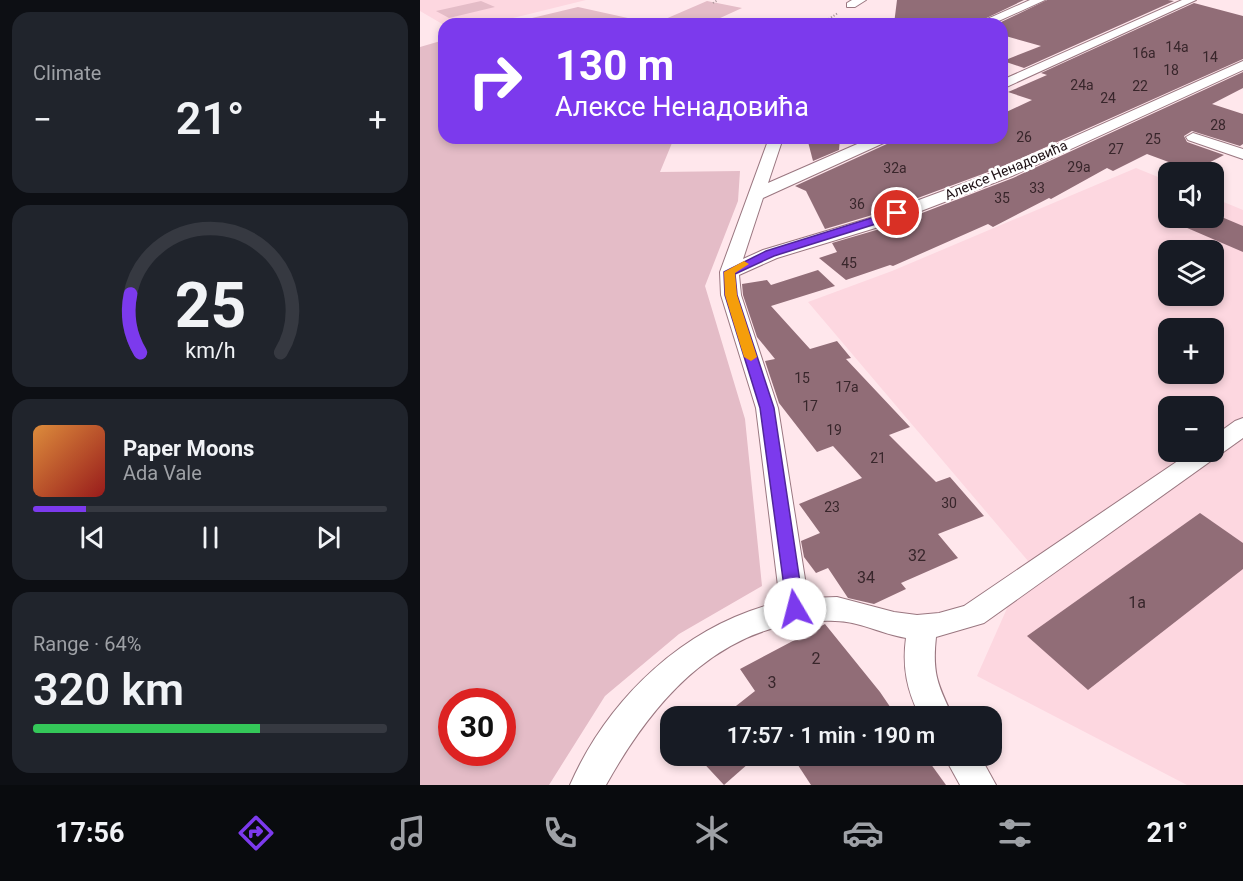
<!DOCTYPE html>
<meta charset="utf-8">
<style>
body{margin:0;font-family:Roboto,sans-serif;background:#20242c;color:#f1f3f6;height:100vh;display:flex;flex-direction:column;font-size:22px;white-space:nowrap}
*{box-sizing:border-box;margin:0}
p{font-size:20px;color:#9ea1a6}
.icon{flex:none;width:33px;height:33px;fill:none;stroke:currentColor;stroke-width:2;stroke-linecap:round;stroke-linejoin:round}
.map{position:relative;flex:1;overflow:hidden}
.side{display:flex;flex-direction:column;gap:12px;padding:12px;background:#0d0f14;width:420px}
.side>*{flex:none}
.banner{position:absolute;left:18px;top:18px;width:570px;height:126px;border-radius:18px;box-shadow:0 3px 9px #0003;background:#7c3aed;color:#fff;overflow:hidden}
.fabs{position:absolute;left:738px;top:162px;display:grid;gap:12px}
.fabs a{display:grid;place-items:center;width:66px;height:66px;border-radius:12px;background:#171b24;box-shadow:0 3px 9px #0003;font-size:30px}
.speed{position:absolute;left:18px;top:688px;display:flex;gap:12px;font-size:30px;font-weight:700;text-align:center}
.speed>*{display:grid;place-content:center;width:78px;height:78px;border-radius:50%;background:#171b24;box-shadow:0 3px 9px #0003;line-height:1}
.speed .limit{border:9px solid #d22;background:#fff;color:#111}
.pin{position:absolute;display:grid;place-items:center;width:51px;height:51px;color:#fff;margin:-26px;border:3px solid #fff;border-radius:50%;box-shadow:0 2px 6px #0007}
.me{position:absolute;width:66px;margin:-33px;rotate:352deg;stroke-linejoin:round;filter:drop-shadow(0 0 4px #0008)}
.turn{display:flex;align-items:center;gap:21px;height:126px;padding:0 18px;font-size:27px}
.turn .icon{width:78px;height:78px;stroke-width:2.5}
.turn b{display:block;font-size:42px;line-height:51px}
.big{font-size:45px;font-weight:600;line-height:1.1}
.side .card{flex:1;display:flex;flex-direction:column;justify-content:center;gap:9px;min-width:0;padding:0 21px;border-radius:18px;background:#20242c}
.side .dial{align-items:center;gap:0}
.dial svg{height:156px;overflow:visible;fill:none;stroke:#363941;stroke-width:7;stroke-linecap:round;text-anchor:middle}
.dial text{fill:#f1f3f6;stroke:none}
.song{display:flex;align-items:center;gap:18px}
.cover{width:72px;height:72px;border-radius:9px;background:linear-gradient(135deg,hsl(30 70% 55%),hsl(0 70% 35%))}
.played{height:6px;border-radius:3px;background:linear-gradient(90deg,#7c3aed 15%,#363941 15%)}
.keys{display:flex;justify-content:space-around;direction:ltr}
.heat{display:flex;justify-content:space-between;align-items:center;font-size:33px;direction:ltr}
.charge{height:9px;border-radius:4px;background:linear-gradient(90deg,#34c759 64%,#363941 0)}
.trip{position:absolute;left:240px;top:706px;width:342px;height:60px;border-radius:18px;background:#171b24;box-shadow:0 3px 9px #0003;font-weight:600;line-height:60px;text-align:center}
.dock{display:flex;height:96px;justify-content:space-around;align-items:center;background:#090b0e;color:#9ea1a6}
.dock .icon{width:42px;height:42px}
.dock .current{color:#7c3aed}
.dock b{font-size:27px;color:#f1f3f6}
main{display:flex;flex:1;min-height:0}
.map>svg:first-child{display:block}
.built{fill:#fdd7e0;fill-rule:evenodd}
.green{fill:#e4bcc7;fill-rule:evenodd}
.building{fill:#916d77}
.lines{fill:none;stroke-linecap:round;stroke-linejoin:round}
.street-casing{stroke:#9a7780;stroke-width:2}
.path{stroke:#a39094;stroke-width:2;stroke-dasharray:1 2;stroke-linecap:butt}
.street{fill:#fff;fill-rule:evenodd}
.route{fill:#7c3aed;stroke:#51269a;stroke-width:1.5}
.slow{fill:#f59e0b}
.labels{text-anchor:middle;stroke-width:5;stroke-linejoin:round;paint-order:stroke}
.number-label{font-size:14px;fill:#38262b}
.far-street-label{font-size:14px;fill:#1b0e12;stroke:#fff}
.near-number-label{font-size:16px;fill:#38262b}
</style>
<main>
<section class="side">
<div class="card"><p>Climate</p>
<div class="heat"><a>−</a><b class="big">21°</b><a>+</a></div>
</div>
<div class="card dial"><svg viewBox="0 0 100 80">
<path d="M14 69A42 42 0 1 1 86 69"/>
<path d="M14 69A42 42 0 0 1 9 39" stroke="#7c3aed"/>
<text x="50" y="56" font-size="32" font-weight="700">25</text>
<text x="50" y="72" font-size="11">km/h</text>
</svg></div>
<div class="card">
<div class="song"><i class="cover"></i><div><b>Paper Moons</b><p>Ada Vale</p></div></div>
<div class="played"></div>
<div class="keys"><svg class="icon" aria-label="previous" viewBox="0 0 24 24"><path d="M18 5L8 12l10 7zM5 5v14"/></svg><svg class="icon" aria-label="pause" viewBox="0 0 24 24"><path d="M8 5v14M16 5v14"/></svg><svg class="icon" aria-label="next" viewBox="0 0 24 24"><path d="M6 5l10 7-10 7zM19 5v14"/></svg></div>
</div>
<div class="card"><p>Range · 64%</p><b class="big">320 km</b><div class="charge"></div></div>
</section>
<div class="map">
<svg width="823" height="785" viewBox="0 0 823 785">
<rect width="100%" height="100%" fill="#ffe7ec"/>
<g class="built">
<path d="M0,0H166L69,24L24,25L0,11Z"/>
<path d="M716,168L748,181V218H794V198L823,210V785H767L557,676L608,561L388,302L472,271ZM748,250H794V296H748ZM748,328H794V374H748ZM748,406H794V452H748Z"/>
</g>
<g class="green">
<path d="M61,1L75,7L29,18L16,11Z"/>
<path d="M287,1L322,8L287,24L236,23Z"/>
<path d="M158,7L235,24H87Z"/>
<path d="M24,40V138H315L252,143L240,172L320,171L318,201L285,286L325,419L342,586L259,634L185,696L129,785H0V47ZM32,702H82V753H32Z"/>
</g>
<g class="building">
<path d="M477,0H604L554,24H539L528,21L522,24H474Z"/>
<path d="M627,0H748L754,1L604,68L583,61L621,46L582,35V24H577Z"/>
<path d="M774,3L823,16V59L579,168L449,216L405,229L386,191L375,186L469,143L475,138H582V114L612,100L588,92L627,75L621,73Z"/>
<path d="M823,72V88L792,104L823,114V144L820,146L772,131L764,136L767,142L804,155L773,171L727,154L693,171L687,168L631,199L629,198L573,227L568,224L473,266L470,265L426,280L399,258L417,252L412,243L463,228L593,178Z"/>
<path d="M387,138H420L419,150L393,161Z"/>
<path d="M744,218H804L823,226V252Z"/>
<path d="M398,270L415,286L351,306L390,349L417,341L431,358L426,359L490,427L469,435L516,482L530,477L564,516L518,534L538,558L481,583L486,589L454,604L428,598L408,568L396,573L384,557L381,541L400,533L379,504L442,478L413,446L397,452L359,403L345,361L355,359L337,337L323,295L322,284L347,280L351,285Z"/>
<path d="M780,513L823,543V569L668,690L607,636Z"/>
<path d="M405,624L460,692L477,717H302L335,691L320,669Z"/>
<path d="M277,756H337L304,785Z"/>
<path d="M372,756H505L526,785H391Z"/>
</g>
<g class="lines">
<g class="street-casing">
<g id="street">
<path d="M432,0H446L435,7H427V3Z"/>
<path d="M610,0H625L572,24H556Z"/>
<path d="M762,0H776L582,89V80Z"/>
<path d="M823,61V70L592,176L462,226L357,258L319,275L321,295L358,408L388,598L417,597L474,612L497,615L519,613L544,606L771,452H794V436L815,421L823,418V438L564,623L516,637C512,674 518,685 533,717H500C487,690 482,668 486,638C462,634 438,621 415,621C305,617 235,697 186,785H150C188,698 266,624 360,602L336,408L301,295L300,272L349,138H363L348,183L451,138H470L468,141L343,198L323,259L343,250L450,218L580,170Z"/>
<path d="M773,133L823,149V159L768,140L766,137Z"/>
<path d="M524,756H560L576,785H540Z"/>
</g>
</g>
<g class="path">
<path d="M293,3L298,0"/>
<path d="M401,24L418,13"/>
</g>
<use href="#street" class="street"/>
</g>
<path class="route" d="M477,210L483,213L481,216L354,256L315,274L317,295L354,408L384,609L381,614L375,617L369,614L367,609L340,408L305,295L304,272L346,251Z"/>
<path class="slow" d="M324,261L329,264L315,273L317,295L337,357L331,361L324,357L305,295L304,272Z"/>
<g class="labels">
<g class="number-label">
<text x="757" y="52">14a</text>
<text x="724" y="58">16a</text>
<text x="790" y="62">14</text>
<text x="751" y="75">18</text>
<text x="662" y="90">24a</text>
<text x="720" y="91">22</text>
<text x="688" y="103">24</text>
<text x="798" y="130">28</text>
<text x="604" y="142">26</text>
<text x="733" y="144">25</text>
<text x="696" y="154">27</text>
<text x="659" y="172">29a</text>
<text x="475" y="173">32a</text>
<text x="617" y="193">33</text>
<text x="582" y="203">35</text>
<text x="437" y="209">36</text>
<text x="429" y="268">45</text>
<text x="382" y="383">15</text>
<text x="427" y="392">17a</text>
<text x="390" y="411">17</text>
<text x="414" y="435">19</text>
<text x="458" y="463">21</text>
<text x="529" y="508">30</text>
<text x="412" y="512">23</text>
</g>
<g class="far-street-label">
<text transform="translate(586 170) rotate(-23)" y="5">Алексе Ненадовића</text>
</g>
<g class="near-number-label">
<text x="497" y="561">32</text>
<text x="446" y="583">34</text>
<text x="717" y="608">1a</text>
<text x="396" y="664">2</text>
<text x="352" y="688">3</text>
</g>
</g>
</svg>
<div class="fabs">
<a><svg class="icon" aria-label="sound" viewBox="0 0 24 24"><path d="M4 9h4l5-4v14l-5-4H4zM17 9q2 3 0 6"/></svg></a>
<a><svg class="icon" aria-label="layers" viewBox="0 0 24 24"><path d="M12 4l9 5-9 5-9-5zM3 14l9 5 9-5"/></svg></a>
<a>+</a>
<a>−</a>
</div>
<div class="speed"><div class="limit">30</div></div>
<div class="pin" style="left:477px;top:213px;background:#d93025"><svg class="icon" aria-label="arrive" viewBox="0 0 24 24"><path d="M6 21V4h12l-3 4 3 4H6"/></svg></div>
<svg class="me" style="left:375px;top:609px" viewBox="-20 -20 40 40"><circle r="19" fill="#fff"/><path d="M0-13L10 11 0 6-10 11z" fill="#7c3aed"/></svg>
<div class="trip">17:57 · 1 min · 190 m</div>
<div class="banner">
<div class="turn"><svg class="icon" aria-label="right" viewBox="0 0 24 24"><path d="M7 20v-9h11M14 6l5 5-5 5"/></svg><div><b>130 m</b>Алексе Ненадовића</div></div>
</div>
</div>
</main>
<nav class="dock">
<b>17:56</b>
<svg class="icon current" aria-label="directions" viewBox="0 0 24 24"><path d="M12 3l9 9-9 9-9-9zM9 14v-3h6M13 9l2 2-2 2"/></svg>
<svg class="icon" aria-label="music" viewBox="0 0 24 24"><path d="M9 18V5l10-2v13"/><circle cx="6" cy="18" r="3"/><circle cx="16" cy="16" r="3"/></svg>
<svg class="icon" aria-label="phone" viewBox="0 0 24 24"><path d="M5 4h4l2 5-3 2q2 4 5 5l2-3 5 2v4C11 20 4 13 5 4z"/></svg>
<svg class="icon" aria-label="climate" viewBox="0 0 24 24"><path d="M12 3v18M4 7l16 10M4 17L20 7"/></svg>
<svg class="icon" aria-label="car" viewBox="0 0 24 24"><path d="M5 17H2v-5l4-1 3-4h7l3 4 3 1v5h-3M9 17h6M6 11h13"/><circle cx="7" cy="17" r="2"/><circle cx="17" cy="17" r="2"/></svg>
<svg class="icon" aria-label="filters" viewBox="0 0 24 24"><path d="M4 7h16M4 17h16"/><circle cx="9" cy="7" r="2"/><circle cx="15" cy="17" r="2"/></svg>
<b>21°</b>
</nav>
